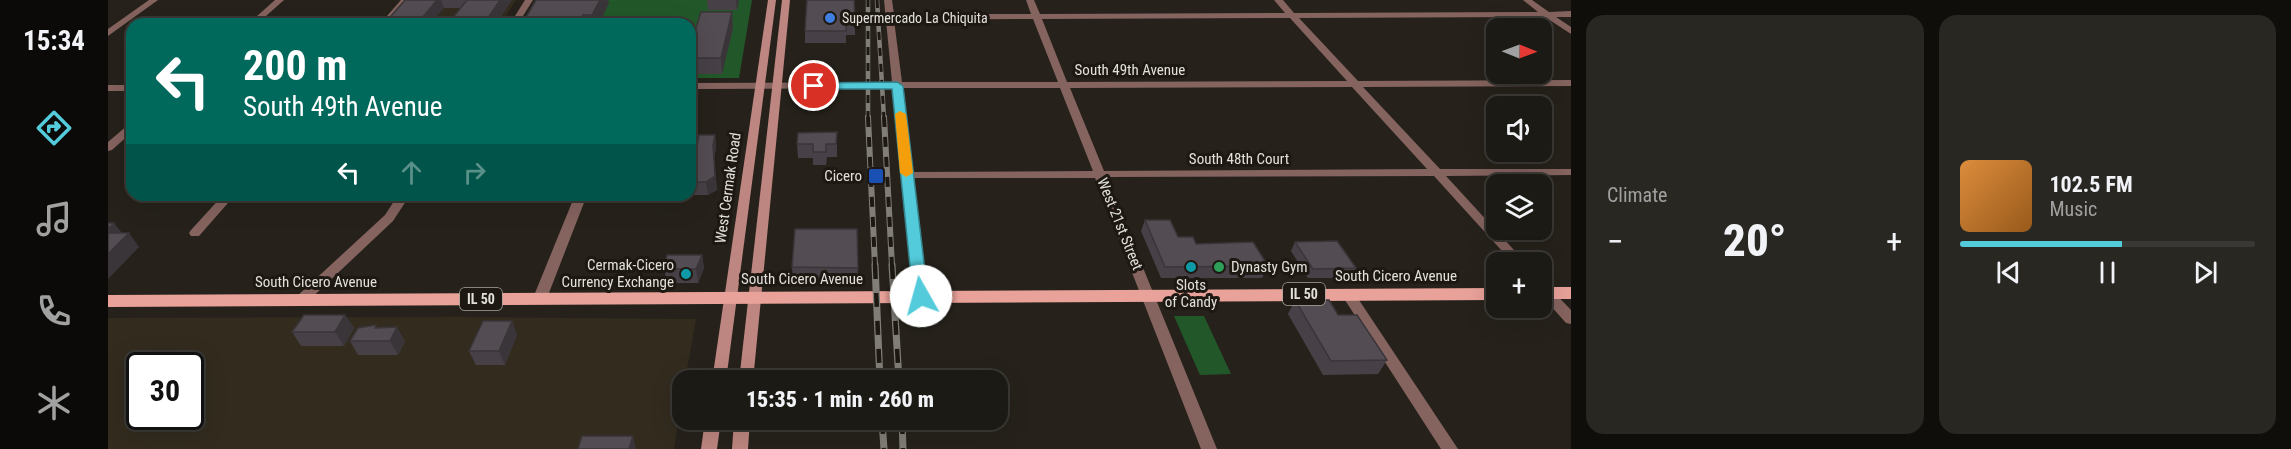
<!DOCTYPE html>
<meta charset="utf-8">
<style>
body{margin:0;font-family:"Roboto Condensed",sans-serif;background:#292722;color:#f1f3f6;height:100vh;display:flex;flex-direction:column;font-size:22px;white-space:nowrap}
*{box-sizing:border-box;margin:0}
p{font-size:20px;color:#a0a1a0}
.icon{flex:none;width:33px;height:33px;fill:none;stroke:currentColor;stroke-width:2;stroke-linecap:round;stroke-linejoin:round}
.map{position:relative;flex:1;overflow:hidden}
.drawer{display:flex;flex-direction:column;gap:15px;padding:15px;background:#0f0e0b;width:720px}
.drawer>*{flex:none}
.banner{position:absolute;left:18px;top:18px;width:570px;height:183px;border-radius:18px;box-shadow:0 6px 24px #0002,0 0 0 2px #3a3834;background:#00695c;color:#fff;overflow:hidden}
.needle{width:39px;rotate:91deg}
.controls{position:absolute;left:1378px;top:18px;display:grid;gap:12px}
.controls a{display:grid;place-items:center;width:66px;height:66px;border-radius:12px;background:#1c1a14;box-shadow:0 6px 24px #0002,0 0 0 2px #3a3834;font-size:30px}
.speed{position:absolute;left:18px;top:352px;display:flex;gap:12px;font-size:30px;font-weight:700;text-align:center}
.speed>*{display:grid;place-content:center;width:78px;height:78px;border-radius:50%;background:#1c1a14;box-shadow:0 6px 24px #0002,0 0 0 2px #3a3834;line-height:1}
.speed .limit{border:3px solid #111;border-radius:9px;background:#fff;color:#111}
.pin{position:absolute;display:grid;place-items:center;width:51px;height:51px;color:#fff;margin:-26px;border:3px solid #fff;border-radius:50%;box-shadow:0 2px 6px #0007}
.me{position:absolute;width:66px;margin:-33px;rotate:353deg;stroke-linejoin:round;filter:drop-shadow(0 0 4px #0008)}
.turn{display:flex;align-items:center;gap:21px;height:126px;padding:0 18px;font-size:27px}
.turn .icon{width:78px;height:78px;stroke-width:2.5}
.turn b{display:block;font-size:42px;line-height:51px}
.lanes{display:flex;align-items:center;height:57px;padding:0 18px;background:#0003;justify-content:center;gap:30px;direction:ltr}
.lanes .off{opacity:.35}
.big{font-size:45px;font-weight:800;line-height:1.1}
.drawer .widget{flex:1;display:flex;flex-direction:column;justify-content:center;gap:9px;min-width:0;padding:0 21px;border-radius:18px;background:#292722}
.song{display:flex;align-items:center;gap:18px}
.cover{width:72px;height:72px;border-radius:9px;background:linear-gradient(135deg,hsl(30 70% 55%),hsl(30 70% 35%))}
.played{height:6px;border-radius:3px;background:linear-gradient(90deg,#53cbda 55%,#3a3834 55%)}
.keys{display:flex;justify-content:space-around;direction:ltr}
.heat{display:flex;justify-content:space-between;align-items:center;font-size:33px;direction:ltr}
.drawer .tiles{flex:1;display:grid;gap:15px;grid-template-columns:repeat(2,1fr)}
.trip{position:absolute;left:564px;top:370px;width:336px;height:60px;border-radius:18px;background:#1c1a14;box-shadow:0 6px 24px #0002,0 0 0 2px #3a3834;font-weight:800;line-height:60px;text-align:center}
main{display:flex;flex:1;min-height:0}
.menu{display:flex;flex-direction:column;width:108px;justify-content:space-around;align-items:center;background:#0b0a08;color:#a0a1a0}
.menu .icon{width:42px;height:42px}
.menu .on{color:#53cbda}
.menu b{font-size:27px;color:#f1f3f6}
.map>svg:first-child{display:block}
.built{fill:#322b1e;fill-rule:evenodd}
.green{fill:#225829}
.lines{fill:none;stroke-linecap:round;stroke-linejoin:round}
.minor{fill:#85635f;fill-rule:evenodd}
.secondary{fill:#be8680;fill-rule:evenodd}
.primary{fill:#e9a29a;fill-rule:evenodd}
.rail-far2-casing{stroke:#817e78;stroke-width:4.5}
.rail-far1-casing{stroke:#817e78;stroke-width:6}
.rail-casing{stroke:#817e78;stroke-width:7}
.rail-far2{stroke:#1d1912;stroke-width:3;stroke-dasharray:8;stroke-linecap:butt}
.rail-far1{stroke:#1d1912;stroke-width:4;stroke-dasharray:10;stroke-linecap:butt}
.rail{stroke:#1d1912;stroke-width:4.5;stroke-dasharray:14;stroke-linecap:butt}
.wall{fill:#474147}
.shaded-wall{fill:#3a3539}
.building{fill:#534c52;stroke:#3a3539;stroke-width:1.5}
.route{fill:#53cbda;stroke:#36848e;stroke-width:1.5}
.slow{fill:#f59e0b}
.shop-dot{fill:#3f7fe0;stroke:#1d1912;stroke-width:2}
.transit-dot{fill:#1a4fb4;stroke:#1d1912;stroke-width:2}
.culture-dot{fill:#0f9aa8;stroke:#1d1912;stroke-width:2}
.leisure-dot{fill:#2e9e5b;stroke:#1d1912;stroke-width:2}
.labels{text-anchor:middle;stroke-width:6;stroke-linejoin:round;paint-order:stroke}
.far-poi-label{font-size:14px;fill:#e3e0dc;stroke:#1d1912;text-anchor:start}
.shield{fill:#1d1912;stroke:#a8a49f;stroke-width:1.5}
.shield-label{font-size:14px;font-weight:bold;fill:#e3e0dc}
.street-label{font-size:15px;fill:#e3e0dc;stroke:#1d1912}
.poi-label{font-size:15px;fill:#e3e0dc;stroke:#1d1912;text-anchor:end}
</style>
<main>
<nav class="menu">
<b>15:34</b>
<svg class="icon on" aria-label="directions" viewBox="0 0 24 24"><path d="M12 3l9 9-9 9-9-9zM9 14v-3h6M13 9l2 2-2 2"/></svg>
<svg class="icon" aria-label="music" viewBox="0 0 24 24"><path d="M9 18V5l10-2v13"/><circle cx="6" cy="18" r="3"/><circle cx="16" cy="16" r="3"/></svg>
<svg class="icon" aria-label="phone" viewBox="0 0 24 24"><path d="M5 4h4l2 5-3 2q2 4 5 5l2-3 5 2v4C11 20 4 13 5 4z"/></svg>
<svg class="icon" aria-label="climate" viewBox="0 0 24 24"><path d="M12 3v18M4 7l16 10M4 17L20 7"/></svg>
</nav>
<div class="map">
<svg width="1463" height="449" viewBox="0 0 1463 449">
<rect width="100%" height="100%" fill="#26221b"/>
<g class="built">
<path d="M307,0H408L393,24H287Z"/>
<path d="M352,317L588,319L577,381H574V398L566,449H0V318ZM32,366H82V417H32Z"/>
</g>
<g class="green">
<path d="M433,0H644L631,78H582V24H419Z"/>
<path d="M1066,316H1096L1123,374L1092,375Z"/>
</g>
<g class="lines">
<g class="minor">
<path d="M41,0H50L0,36V29Z"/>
<path d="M167,0H176L149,24H140Z"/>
<path d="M293,0H301L281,24H272Z"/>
<path d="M417,0H425L410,24H402Z"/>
<path d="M776,0H784L786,14H923L918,0H926L932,14L1177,13L1166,0H1175L1186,13L1430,12L1415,0H1424L1441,12L1463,11V17H1448L1463,27V34L1437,17L1191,18L1250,81L1463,80V86L1255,87L1332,169H1463V175L1338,176L1417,262H1404L1326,176L998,177L1109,449H1093L987,178H805L820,296L818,299H808L806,296L785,88L582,89V83L784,82ZM1182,18L1239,81L959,82L934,19ZM925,19L950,82H794L786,20ZM1244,87L1319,169L996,171L962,88ZM795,88H952L985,171L805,172Z"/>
<rect x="0" y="85" width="24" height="6"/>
<path d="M24,124V132L4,150L0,151V142L20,125Z"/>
<path d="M115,195H127L91,236H83L81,233L83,230Z"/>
<path d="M290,195H302L285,221L198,303H188L186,300L188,297L277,215Z"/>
<path d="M467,195H479L439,298L437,301H427L425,298Z"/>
<path d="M1434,283L1439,285L1463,310V324L1458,323L1434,296Z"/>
<path d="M1240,289L1245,291L1350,449H1333L1235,297L1233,294L1235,291Z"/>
</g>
<g class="secondary">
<path d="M660,0H668L618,381H604Z"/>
<path d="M674,0H682L645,381H631Z"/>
<path d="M597,420H613L609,449H593Z"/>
<path d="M626,420H642L640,449H624Z"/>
</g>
<g class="primary">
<rect x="1434" y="287" width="29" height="12"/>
<path d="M1389,288V300L0,307V295Z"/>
</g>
<g class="rail-far2-casing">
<g id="rail-far2">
<path d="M769,0L776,119"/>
<path d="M760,119V0"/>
</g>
</g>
<g class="rail-far1-casing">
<g id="rail-far1">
<path d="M760,117L767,266"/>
<path d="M776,117L784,266"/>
</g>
</g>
<g class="rail-casing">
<g id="rail">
<path d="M767,265L772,381"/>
<path d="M784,265L791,381"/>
<path d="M774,420L776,449"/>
<path d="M794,420L795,449"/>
</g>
</g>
<use href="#rail-far2" class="rail-far2"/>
<use href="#rail-far1" class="rail-far1"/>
<use href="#rail" class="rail"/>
</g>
<g class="wall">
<path d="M297,0H404L388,24L353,8H336Z"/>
<path d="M599,0H631L629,10H600Z"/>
<path d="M699,0L747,23V35H738V43H697V31Z"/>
<path d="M501,3L491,24H414Z"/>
<path d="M624,12L625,28L614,74H582V30Z"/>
<path d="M729,132V157H719L718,165H705V158H690L689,144Z"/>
<path d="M607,135L608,148L606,158L609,190L600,195H583L582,150H588Z"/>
<path d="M1037,220L1070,237L1088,244L1160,266L1154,278H1053L1033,231Z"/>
<path d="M1187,242L1248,268L1243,278H1200L1183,251Z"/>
<path d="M594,255L596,268L590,283H559L556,269Z"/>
<path d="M684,267L750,268L749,281H685Z"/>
<path d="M1187,300L1230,315L1279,360L1270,374L1215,375L1180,314Z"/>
<path d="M237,315L246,328L236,346H193L184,332Z"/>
<path d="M404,321L409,335L397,365H368L361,351Z"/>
<path d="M269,328L297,341L290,355H250L242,341Z"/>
</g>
<g class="shaded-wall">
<path d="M329,0H333L336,8L323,24H309Z"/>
<path d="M392,0H404L388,24H376Z"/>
<path d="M492,0H500L501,3L491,24H486L484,15Z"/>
<path d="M628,0H631L629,10Z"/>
<path d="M624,12L625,28L614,74L613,58Z"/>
<path d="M475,15L477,24H470Z"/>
<path d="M607,135L608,148L606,158L609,190L600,195L598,182Z"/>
<path d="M6,223L17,237L21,233L31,247L0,279V229Z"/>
<path d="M594,255L596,268L590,283L588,269Z"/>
<path d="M237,315L246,328L236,346L227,332Z"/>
<path d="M404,321L409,335L397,365L391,351Z"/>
<path d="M289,327L297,341L290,355L282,341Z"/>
<path d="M525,436L528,449H521Z"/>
</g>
<g class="building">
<path d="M297,0H329L309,24H276Z"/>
<path d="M359,0H392L376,24H340Z"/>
<path d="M428,0H492L484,15H475L470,24H414Z"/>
<path d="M699,0H746L747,23H738V31H697Z"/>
<path d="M593,12H624L613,58H582V30L583,28H588Z"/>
<path d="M729,132L728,144H718V152H705V144H689L690,133Z"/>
<path d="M591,135H607L605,145L607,176L598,182H582V150H588Z"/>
<path d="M1037,220H1062L1070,237H1085L1088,244L1145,242L1160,266L1057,267Z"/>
<path d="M0,223H6L0,229Z"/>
<path d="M687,229H749L750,268L684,267Z"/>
<path d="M0,233H21L0,254Z"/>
<path d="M1229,241L1248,268L1205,269L1187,242Z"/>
<path d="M559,255H594L588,269H556Z"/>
<path d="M1187,300H1221L1230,315H1249L1279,360L1223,361Z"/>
<path d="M196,315H237L227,332H184Z"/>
<path d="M375,321H404L391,351H361Z"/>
<path d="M268,325L267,328L289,327L282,341H242L250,328Z"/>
<path d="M474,436H525L521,449H470Z"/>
</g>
<path class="route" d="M789,82L795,86L820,296L813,302L805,296L784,89H706L700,86L706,83Z"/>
<path class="slow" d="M792,111L798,114L805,173L798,177L792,173L787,114Z"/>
<circle class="shop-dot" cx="722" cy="18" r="6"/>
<rect class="transit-dot" x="760" y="168" width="16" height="16" rx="3"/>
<g class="culture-dot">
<circle cx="1083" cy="267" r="6"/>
<circle cx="578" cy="274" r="6"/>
</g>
<circle class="leisure-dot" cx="1111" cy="267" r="6"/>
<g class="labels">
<g class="far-poi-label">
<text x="734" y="23">Supermercado La Chiquita</text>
</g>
<g class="shield">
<rect x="1175" y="283" width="42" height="22" rx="4.5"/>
<rect x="352" y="288" width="42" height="22" rx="4.5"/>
</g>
<g class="shield-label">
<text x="1196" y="299">IL 50</text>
<text x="373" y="304">IL 50</text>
</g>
<g class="street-label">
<text x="1022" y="75">South 49th Avenue</text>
<text x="1131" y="164">South 48th Court</text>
<text transform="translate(620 188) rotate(-82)" y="5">West Cermak Road</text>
<text transform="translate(1012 224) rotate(68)" y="5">West 21st Street</text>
<text x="1288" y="281">South Cicero Avenue</text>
<text x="694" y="284">South Cicero Avenue</text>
<text x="208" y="287">South Cicero Avenue</text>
</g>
<g class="poi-label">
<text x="754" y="181">Cicero</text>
<text x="566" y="270">Cermak-Cicero<tspan x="566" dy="17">Currency Exchange</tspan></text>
<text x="1123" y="272" text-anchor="start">Dynasty Gym</text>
<text x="1083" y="290" text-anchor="middle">Slots<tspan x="1083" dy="17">of Candy</tspan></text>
</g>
</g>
</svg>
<div class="controls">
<a><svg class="needle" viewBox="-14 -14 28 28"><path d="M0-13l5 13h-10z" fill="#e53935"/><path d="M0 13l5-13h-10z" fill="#a0a1a0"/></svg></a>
<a><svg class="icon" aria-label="sound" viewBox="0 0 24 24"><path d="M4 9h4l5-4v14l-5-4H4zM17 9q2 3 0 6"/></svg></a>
<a><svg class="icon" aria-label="layers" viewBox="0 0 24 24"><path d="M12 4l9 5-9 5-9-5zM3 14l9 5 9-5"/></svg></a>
<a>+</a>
</div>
<div class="speed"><div class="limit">30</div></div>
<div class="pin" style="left:706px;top:86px;background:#d93025"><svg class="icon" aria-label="arrive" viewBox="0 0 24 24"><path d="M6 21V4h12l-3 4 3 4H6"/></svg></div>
<svg class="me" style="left:813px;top:296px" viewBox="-20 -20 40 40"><circle r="19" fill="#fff"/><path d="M0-13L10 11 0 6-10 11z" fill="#53cbda"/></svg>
<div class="trip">15:35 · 1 min · 260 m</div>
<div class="banner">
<div class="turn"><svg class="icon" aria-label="left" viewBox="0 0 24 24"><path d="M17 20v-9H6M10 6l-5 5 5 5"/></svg><div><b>200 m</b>South 49th Avenue</div></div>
<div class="lanes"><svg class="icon" aria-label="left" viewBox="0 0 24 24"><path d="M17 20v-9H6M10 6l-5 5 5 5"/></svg><svg class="icon off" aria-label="ahead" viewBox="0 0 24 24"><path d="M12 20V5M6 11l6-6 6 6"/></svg><svg class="icon off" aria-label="right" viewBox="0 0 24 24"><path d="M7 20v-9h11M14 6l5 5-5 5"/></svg></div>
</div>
</div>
<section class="drawer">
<div class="tiles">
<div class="widget"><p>Climate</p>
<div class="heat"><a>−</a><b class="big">20°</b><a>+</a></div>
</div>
<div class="widget">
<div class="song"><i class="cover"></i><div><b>102.5 FM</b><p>Music</p></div></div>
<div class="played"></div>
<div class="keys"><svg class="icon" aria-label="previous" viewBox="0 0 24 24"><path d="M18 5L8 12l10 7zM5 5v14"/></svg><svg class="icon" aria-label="pause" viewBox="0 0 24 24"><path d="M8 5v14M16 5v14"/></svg><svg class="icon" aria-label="next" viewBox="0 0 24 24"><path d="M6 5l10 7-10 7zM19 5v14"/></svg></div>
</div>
</div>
</section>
</main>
